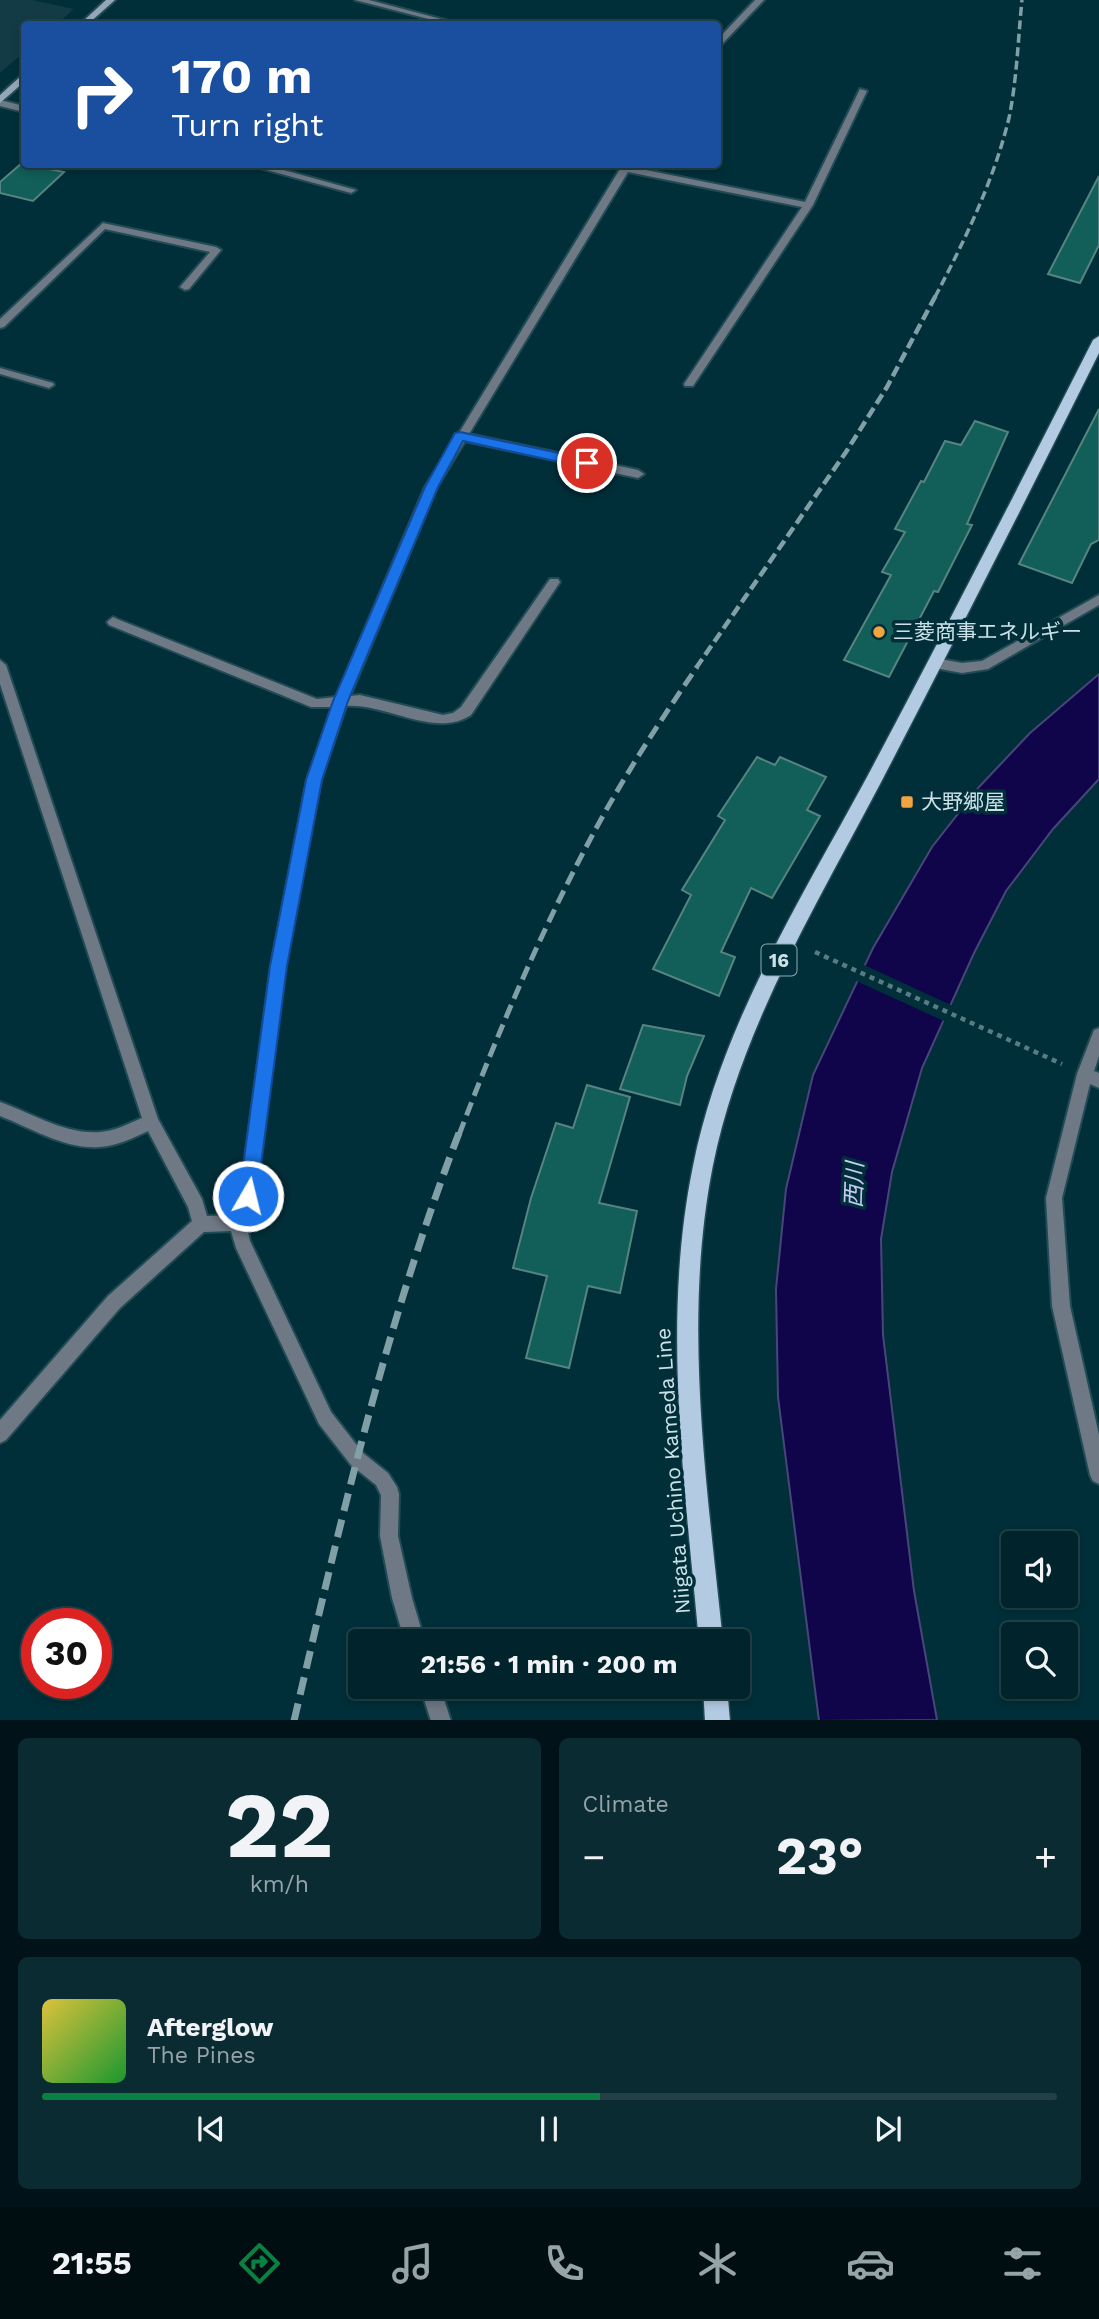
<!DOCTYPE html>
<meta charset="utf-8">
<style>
body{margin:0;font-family:"Work Sans","Noto Sans JP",sans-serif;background:#0b2b33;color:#f1f3f6;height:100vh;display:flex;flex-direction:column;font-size:26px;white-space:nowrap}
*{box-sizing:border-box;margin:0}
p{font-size:23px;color:#96a4a9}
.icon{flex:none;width:38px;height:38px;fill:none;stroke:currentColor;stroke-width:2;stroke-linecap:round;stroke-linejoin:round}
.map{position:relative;height:1720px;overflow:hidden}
.drawer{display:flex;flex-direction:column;gap:18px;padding:18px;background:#011318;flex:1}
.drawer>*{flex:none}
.top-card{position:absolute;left:21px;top:21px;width:700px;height:147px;border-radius:7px;box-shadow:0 4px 10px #0003,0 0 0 2px #234047;background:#1a4fa0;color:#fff;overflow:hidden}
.controls{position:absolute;left:1001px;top:1531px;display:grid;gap:14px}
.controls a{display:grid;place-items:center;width:77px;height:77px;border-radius:7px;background:#01232b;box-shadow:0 4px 10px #0003,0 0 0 2px #234047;font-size:35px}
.speed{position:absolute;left:21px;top:1608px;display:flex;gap:14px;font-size:35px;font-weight:700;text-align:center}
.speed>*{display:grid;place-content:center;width:91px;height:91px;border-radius:50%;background:#01232b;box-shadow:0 4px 10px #0003,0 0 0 2px #234047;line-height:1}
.speed .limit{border:10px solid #d22;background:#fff;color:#111}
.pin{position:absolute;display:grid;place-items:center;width:60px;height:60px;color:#fff;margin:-30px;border:4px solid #fff;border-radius:50%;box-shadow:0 2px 7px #0007}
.me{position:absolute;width:77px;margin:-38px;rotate:8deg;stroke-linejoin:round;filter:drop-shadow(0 0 5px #0008)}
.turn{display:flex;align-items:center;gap:24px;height:147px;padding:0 35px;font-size:32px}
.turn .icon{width:91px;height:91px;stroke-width:2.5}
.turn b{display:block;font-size:49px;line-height:60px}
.big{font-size:52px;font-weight:700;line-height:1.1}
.drawer .tile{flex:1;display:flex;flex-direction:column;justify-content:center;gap:10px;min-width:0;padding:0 24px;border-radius:10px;background:#0b2b33}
.drawer .dial{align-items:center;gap:0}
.dial b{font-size:91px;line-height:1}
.song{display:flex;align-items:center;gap:21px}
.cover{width:84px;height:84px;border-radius:10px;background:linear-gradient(135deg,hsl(50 70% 55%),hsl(130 70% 35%))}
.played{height:7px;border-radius:4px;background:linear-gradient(90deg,#0b8043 55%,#234047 55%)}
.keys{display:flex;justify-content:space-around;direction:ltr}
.heat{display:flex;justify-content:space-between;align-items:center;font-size:38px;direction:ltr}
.drawer .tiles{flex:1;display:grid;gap:18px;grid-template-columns:1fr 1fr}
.tile:last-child{grid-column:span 2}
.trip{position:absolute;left:348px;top:1629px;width:402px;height:70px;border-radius:7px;background:#01232b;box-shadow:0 4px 10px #0003,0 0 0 2px #234047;font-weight:700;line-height:70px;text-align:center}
.menu{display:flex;height:112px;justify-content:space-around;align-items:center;background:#000e11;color:#96a4a9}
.menu .icon{width:49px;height:49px}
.menu .active{color:#0b8043}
.menu b{font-size:32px;color:#f1f3f6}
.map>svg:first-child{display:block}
.built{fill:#133b45}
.water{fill:#10044a;stroke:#484679;stroke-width:2}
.pier{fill:#012f39}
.building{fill:#125e59;stroke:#578480;stroke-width:2}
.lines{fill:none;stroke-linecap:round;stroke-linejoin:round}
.street-casing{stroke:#214b55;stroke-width:4}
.secondary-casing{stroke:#214b55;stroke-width:4}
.primary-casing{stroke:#214b55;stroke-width:3}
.path{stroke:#587c84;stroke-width:4.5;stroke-dasharray:5 5;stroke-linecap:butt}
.street{fill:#6e7985;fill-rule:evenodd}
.secondary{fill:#94a7b9;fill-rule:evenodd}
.primary{fill:#b2cae2;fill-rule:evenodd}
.rail-far3{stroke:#809fa6;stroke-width:3.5;stroke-dasharray:9 4.5;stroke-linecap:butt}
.rail-far2{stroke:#809fa6;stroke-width:4.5;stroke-dasharray:11 5;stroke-linecap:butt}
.rail-far1{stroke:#809fa6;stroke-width:5;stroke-dasharray:14 7;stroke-linecap:butt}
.rail{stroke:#809fa6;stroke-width:7;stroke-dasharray:18 9;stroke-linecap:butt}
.route{fill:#1a73e8;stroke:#114b97;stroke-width:2}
.poi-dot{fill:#f1a540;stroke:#012f39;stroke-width:2.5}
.labels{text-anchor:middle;stroke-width:7;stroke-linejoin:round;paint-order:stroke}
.shield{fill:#012f39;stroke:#8eacb3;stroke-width:2}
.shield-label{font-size:19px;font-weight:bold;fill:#cbe1e7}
.poi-label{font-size:21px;fill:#cbe1e7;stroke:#012f39;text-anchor:start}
.street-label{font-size:21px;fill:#cbe1e7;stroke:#012f39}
.water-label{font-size:23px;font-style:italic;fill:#c4ccf6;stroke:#012f39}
</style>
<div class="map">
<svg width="1099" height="1721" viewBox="0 0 1099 1721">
<rect width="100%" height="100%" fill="#012f39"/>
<path class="built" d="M0,0H32L74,9L57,24H24V52L0,73Z"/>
<path class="water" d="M1099,674V779L1053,829L1006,891L974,953L922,1068L892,1172L881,1239L883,1335L914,1591L937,1720L819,1721L778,1397L776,1289L786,1189L813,1075L873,948L932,847L979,787L1030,733Z"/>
<path class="pier" d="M862,964L953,1006L946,1022L854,980Z"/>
<g class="building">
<path d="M22,163L24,164L64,172L33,201L0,193V182Z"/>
<path d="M1099,176V245L1080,283L1048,274Z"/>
<path d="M1099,409V540L1091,544L1072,583L1019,564Z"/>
<path d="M975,421L1008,432L967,524L972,525L938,592L934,591L889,677L844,660L891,575L882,572L905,532L895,529L921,481L924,482L945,441L961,445Z"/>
<path d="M757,757L775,765L780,757L826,777L807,810L820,816L772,898L751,888L721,952L735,957L719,996L653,969L691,895L682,890L725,820L718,816Z"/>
<path d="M643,1025L704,1036L687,1076L680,1105L620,1089Z"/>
<path d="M587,1085L630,1097L599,1203L637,1211L620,1293L588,1286L569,1368L526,1358L547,1276L513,1268L531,1198L556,1123L573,1128Z"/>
</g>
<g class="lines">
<g class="street-casing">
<g id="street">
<path d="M355,0H369L460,24H448Z"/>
<path d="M755,0H764L721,45H718V39Z"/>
<path d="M860,89L867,91L813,205L693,386H685L684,384L802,207L628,172L469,434L638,470L644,474L638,478L465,441L437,487L350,696L360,695L443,715L453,713L461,707L550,579H558L560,582L471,715C435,739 386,703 346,706L321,780L285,966L256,1196L246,1223L250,1241L331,1412L363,1453L388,1473L397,1487L399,1494L398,1536L412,1598L425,1642H405L392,1598L380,1536L381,1495L376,1485L351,1465L319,1424L236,1248L231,1231L204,1232L120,1308L6,1440L0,1443V1420L108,1296L192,1221L188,1207L148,1131C133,1138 117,1146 100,1147C66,1150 31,1128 0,1116V1102C31,1113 66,1135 100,1132C115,1131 128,1124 142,1118L0,684V660L6,665L158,1119L202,1199L207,1216L233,1215L240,1196L271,966L307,780L332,707H311L109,625L107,622L113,617L117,619L317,699L336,697L425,487L456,438L454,436L459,433L623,164H632L631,167L805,202Z"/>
<path d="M0,100L24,106V112L0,106Z"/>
<path d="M245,164H262L356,190L351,193Z"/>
<path d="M103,223L216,247L221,250L189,289L185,290L180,287L210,252L105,229L4,327L0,328V319Z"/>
<path d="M0,368L53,383L54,385L49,388L0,374Z"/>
<path d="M1099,595V605L988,669L962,673L935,668L929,663L935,658L962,663L982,661Z"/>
<path d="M1099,1028V1056L1094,1071L1099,1073V1088L1090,1084L1062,1198L1070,1306L1099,1435V1484L1093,1481L1090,1475L1052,1306L1046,1198L1077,1074L1094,1030Z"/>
<path d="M420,1687H440L451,1721H431Z"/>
</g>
</g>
<g class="secondary-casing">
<g id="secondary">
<path d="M106,0H115L88,24H80Z"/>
<path d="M21,76H24V82L0,103V95Z"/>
</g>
</g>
<g class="primary-casing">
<g id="primary">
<path d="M1099,336V353C1027,498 954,642 879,786C815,908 741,1028 713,1165C682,1321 707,1485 723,1642H699C685,1485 661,1322 693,1166C721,1025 800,901 867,777C944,632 1019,486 1093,340Z"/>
<path d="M703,1687H727L730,1721H705Z"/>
</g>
</g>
<path class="path" d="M815,952L1062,1064"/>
<use href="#street" class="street"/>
<use href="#secondary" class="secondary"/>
<use href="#primary" class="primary"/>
<path class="rail-far3" d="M935,297C965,240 994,180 1009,118C1017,79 1018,39 1022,0"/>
<path class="rail-far2" d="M696,668L846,452L887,387L936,295"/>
<path class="rail-far1" d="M459,1135C498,1032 541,931 593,834C624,776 660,721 697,667"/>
<path class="rail" d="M294,1721C340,1523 386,1323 459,1133"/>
</g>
<path class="route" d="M460,432L587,459L593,463L587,468L463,441L438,487L348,701L322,780L287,966L257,1196L255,1202L248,1205L241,1202L239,1196L270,966L306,780L333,701L425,487L455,433Z"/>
<g class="poi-dot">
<circle cx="879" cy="632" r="7"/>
<rect x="900" y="795" width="14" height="14" rx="3.5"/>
</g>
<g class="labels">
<rect class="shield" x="761.5" y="944.5" width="35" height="31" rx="5"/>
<g class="shield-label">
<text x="779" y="967">16</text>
</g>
<g class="poi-label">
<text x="893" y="639">三菱商事エネルギー</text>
<text x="921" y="809">大野郷屋</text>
</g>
<g class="street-label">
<text transform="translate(673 1471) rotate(-94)" y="7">Niigata Uchino Kameda Line</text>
</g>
<g class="water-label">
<text transform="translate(854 1185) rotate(-88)" y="8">西川</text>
</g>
</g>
</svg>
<div class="controls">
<a><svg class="icon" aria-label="sound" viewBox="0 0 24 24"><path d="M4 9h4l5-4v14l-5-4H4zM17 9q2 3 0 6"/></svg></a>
<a><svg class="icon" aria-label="search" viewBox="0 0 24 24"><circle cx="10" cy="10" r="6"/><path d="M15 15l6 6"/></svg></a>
</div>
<div class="speed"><div class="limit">30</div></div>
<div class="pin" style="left:587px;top:463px;background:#d93025"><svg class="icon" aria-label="arrive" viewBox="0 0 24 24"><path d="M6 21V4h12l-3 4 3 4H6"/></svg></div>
<svg class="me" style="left:248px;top:1196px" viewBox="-20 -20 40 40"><circle r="17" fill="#1a73e8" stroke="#fff" stroke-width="3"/><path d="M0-11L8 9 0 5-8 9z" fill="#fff"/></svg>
<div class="trip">21:56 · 1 min · 200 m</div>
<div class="top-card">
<div class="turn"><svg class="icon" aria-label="right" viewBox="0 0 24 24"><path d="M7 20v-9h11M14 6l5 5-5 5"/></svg><div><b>170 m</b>Turn right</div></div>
</div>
</div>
<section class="drawer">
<div class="tiles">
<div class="tile dial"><b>22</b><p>km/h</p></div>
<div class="tile"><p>Climate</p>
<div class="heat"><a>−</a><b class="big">23°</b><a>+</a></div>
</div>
<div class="tile">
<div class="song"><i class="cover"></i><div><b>Afterglow</b><p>The Pines</p></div></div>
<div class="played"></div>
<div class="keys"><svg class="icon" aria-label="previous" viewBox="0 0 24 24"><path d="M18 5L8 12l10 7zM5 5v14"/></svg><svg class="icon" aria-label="pause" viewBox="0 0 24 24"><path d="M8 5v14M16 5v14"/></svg><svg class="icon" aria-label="next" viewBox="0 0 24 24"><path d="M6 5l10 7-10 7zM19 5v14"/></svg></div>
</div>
</div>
</section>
<nav class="menu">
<b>21:55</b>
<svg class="icon active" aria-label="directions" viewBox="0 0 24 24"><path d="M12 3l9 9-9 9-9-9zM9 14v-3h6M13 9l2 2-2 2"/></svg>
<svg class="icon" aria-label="music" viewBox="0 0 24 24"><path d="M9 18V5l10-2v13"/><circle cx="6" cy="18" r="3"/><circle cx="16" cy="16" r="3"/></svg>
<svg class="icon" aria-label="phone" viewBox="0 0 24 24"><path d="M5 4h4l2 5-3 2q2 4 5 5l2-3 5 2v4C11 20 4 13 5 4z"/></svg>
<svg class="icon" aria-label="climate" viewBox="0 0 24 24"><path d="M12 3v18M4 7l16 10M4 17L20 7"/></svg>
<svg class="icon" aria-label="car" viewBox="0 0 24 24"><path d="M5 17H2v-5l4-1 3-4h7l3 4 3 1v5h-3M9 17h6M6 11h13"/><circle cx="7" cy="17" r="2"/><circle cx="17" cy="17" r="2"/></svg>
<svg class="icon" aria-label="filters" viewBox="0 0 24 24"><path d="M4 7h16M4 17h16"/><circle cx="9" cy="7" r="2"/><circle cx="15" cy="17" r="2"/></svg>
</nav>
